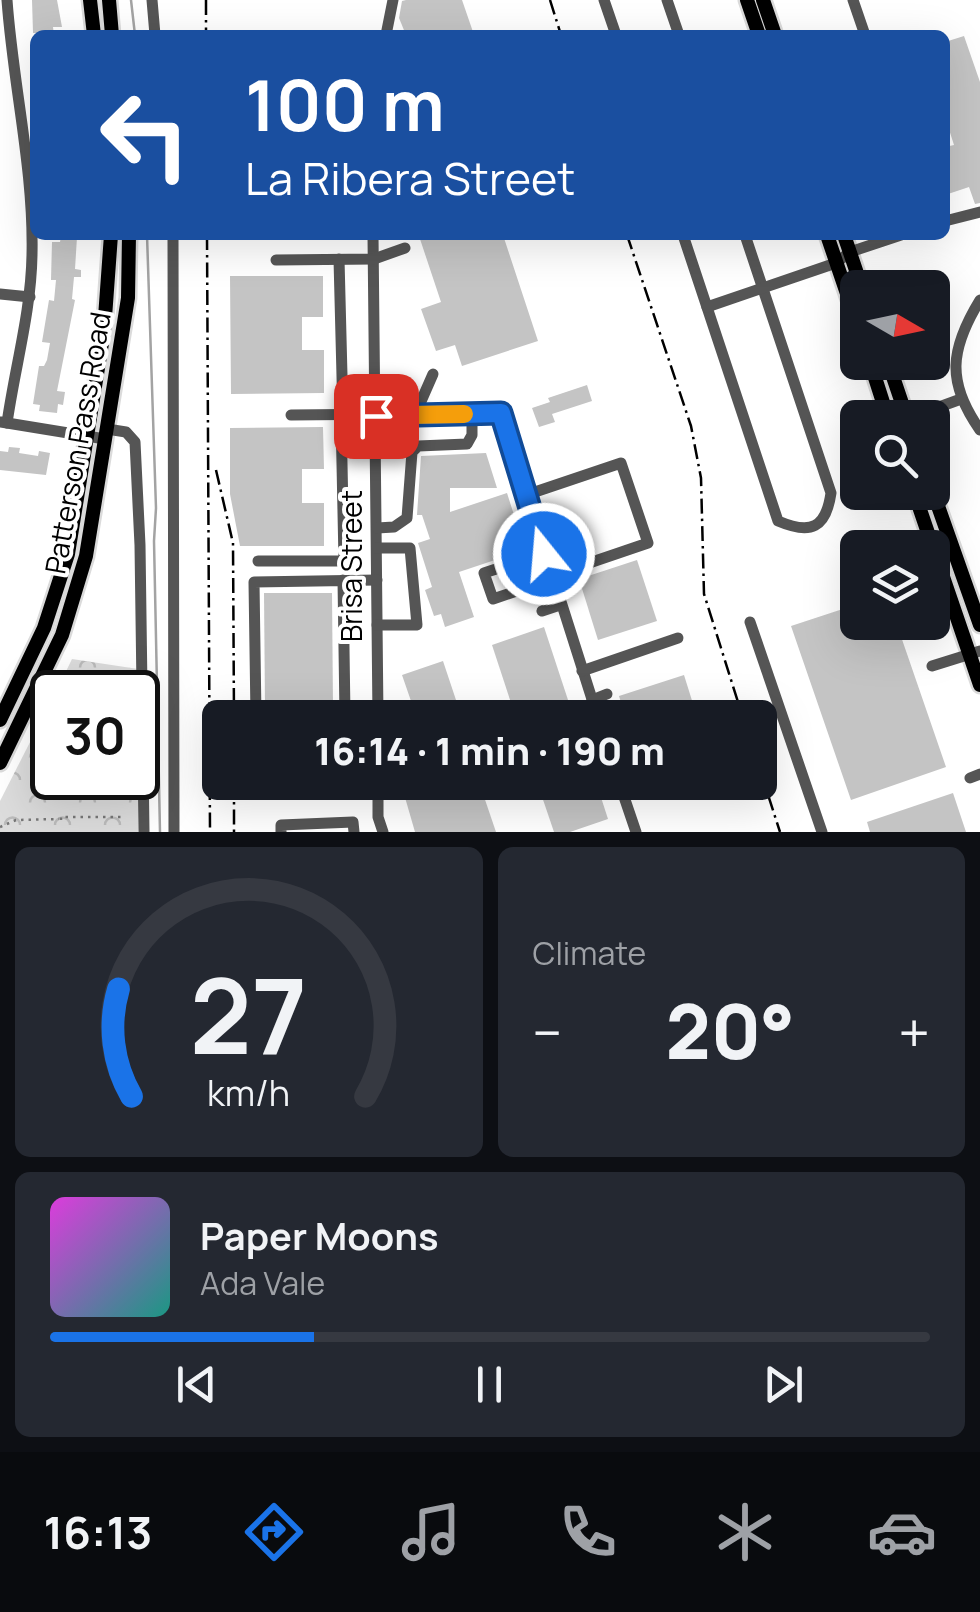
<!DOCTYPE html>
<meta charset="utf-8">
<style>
body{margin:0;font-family:Manrope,sans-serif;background:#242831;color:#f1f3f6;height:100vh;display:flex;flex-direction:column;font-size:38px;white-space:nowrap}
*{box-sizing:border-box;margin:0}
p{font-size:32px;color:#9ea1a6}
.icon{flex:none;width:55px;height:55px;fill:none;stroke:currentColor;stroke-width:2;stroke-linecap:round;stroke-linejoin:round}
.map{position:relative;height:832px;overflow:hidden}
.drawer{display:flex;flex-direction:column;gap:15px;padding:15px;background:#0d0f14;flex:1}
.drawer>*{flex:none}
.guide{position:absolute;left:30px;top:30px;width:920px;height:210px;border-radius:15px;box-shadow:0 10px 40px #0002;background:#1a4fa0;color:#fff;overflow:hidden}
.needle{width:65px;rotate:99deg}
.buttons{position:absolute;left:840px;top:270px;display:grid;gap:20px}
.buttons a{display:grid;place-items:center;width:110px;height:110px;border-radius:15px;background:#171b24;box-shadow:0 10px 40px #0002;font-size:50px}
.speed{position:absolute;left:30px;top:670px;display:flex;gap:20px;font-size:50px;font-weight:700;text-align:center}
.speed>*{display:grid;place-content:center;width:130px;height:130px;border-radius:50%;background:#171b24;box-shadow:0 10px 40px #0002;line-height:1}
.speed .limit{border:5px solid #111;border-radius:15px;background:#fff;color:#111}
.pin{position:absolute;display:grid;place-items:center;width:85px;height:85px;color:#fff;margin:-42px;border-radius:20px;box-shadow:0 5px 15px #0006}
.me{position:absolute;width:110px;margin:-55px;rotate:343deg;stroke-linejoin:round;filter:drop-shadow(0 0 8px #0008)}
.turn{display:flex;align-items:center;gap:35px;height:210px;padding:0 50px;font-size:45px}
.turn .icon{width:130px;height:130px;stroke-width:2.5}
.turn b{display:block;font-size:70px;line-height:85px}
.big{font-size:75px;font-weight:800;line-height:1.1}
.drawer .tile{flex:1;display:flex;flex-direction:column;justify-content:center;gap:15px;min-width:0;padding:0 35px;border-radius:15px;background:#242831}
.drawer .dial{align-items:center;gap:0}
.dial svg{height:260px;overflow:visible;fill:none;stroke:#363941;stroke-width:7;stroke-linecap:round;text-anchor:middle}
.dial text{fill:#f1f3f6;stroke:none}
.song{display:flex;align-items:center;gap:30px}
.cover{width:120px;height:120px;border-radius:15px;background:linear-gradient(135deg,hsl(300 70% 55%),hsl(170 70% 35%))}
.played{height:10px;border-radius:5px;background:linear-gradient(90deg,#1a73e8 30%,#363941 30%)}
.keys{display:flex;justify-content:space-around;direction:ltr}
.heat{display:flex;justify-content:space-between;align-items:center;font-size:55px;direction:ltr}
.drawer .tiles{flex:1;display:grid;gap:15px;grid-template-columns:1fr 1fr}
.tile:last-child{grid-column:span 2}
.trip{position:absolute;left:202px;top:700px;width:575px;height:100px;border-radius:15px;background:#171b24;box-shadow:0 10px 40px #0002;font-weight:800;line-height:100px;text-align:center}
.menu{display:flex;height:160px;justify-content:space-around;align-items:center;background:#090b0e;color:#9ea1a6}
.menu .icon{width:70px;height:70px}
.menu .current{color:#1a73e8}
.menu b{font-size:45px;color:#f1f3f6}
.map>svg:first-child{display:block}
.park{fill:url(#park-crowns)}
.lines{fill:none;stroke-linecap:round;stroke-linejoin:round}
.stream{stroke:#a3a3a3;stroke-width:2.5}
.building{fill:#c4c4c4}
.major-casing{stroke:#dbdbdb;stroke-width:19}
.path{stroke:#777;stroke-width:2.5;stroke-dasharray:2.5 5;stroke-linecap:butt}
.minor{stroke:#555;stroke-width:11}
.major{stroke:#000;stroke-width:14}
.rail{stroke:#000;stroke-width:2.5;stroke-dasharray:15 5 2.5 5;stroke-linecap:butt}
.route-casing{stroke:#114b97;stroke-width:25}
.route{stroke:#1a73e8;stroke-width:18}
.slow{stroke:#f59e0b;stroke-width:18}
.labels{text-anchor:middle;stroke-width:8;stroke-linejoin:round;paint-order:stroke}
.street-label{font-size:28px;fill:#000;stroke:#fff}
</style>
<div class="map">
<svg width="980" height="832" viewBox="0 0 980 832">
<defs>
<pattern id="park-crowns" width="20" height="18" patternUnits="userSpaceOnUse" patternTransform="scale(2.5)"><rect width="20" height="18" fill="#dcdcdc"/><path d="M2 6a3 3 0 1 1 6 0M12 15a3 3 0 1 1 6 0" fill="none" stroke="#bbb"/></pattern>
</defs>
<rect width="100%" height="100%" fill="#fff"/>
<path class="park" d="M72,659L138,669V832H0V801L52,699V778H138V692H56Z"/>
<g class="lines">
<g class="stream">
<path d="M131,0L135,35"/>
<path d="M147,235L156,508L154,541L160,832"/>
</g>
</g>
<g class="building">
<path d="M32,0H57L62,27H53L54,35L33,33Z"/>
<path d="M406,0H462L473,32L406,35L399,18L402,1Z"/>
<path d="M964,36L980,82V203L975,204L969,187L945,195V147L954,145L945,117V42Z"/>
<path d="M432,235H503L538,341L462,366L455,345L436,351L421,309L441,302L420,239Z"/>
<path d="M61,236L77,237L75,269L81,270V277H74L72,299L75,300L57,391L65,392L63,405L58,404L57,413L39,411L40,405L33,404L39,366H44L47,360L50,343L42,342L49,300L54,301L56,280H51L52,242H60Z"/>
<path d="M230,276H323V317H302V350H324V393L231,394Z"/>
<path d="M587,385L592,401L552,414L555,422L539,427L532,408L550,402L548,398Z"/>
<path d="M323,427L324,469H302V503H324V546H240L230,494V428Z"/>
<path d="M9,447L20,448L19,453L38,456L39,451L50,453L46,475L0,470V451L8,452Z"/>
<path d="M486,453L497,488H450V512L507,493L522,540L501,547L504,557L459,572L474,617L445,627L441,614L434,616L425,590L432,587L418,543L430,539L422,515H417L421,456Z"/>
<path d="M637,560L657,621L598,640L579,579Z"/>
<path d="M264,593H332L333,707L265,708Z"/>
<path d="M858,604V622H896L946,767L851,800L791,626Z"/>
<path d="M544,627L570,706L535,718H516L492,645Z"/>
<path d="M443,661L462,718H407L403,704L411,701L402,675Z"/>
<path d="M684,675L694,707L675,718H626L619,696Z"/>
<path d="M441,782H479L496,832H415L404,794Z"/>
<path d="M537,782H596L608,819L570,832H554Z"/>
<path d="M953,793L966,832H870L867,822Z"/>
</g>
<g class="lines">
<g class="major-casing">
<g id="major">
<path d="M90,0L94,35"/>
<path d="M109,0L112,35"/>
<path d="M747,0L759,35"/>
<path d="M763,0L775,35"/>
<path d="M827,235L858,326"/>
<path d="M844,235L862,288"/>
<path d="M870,362L888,418"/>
<path d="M888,362L907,418"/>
<path d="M932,489L980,625"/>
<path d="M914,492L980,685"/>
<path d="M0,720L44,628L68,554L104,331L111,235"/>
<path d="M0,763L62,635L86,556L128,298L129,235"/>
</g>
</g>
<g class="path">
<path d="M71,692L76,681L83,679L92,688L90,692"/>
<path d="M109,692L112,686L119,683L125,692"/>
<path d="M42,758L52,733"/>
<path d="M98,784L100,778"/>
<path d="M61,820V817H123"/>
<path d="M0,827L16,820L59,819"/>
</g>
<g class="minor">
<path d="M7,0C13,85 34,170 32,255C31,312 15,367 7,423"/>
<path d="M152,0L155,35"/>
<path d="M604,0L616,35"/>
<path d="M667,0L679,35"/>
<path d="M853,0L865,35"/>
<path d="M386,35L393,0"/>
<path d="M945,221L980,212"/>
<path d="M173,235L174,832"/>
<path d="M373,235L378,718"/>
<path d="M683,235L778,521C811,535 826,528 831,493L745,235"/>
<path d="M339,259L343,415"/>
<path d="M276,260L374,259L405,248"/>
<path d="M0,294L30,297"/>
<path d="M980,300C950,349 946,382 980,430"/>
<path d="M707,307L836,263L850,252L901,235"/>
<path d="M291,415L501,413L598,718"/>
<path d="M415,415L433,374"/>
<path d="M909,418L961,399"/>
<path d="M1,422L105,439"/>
<path d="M107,429L126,432L135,442L140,545L144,832"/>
<path d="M526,495L621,463L648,543L551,576"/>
<path d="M377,528L394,527L407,518L412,452L418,446L467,444L472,435V414"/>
<path d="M377,548H410L417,625H377"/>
<path d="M544,553L484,573L493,599L552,579"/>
<path d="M258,561H344L341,415"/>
<path d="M343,580L345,716L256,717L254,582L377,580"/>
<path d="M542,611L560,605"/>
<path d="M750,622L822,832"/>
<path d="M932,666L980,651"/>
<path d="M582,671L678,638"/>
<path d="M592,700L607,694"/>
<path d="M692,718L704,713"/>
<path d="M970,778L980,774"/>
<path d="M255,782V791L378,792"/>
<path d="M378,782V817L383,832"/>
<path d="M619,782L636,832"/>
<path d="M720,782L721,786"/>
<path d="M281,832V825L353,822L354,832"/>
</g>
<use href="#major" class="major"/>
<g class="rail">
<path d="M206,0V35"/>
<path d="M550,0L561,35"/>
<path d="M207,235L210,832"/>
<path d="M627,235L691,426L701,478L704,594L743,718"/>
<path d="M216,470L233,543L234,718"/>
<path d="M760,770L780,832"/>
<path d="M234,782V832"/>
</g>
</g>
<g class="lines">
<g class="route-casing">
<path id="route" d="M376,416L501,413L544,554"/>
</g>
<use href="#route" class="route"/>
<path class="slow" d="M410,415L464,414"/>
</g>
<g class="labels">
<g class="street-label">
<text transform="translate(78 443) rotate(-80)" y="10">Patterson Pass Road</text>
<text transform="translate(352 566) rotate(-90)" y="10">Brisa Street</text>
</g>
</g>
</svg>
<div class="buttons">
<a><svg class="needle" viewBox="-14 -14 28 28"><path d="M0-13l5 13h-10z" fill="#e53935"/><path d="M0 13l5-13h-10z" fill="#9ea1a6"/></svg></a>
<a><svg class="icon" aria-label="search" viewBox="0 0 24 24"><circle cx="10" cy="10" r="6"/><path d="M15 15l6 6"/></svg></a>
<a><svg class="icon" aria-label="layers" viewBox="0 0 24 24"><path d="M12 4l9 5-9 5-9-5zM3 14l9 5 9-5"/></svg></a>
</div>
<div class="speed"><div class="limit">30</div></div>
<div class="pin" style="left:376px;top:416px;background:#d93025"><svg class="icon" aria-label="arrive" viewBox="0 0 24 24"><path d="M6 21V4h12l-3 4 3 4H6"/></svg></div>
<svg class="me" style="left:544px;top:554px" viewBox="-20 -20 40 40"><circle r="17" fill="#1a73e8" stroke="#fff" stroke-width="3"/><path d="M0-11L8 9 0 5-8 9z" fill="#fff"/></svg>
<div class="trip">16:14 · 1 min · 190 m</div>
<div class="guide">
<div class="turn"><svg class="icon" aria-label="left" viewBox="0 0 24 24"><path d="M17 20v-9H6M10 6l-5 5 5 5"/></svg><div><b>100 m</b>La Ribera Street</div></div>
</div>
</div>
<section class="drawer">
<div class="tiles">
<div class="tile dial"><svg viewBox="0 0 100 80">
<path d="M14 69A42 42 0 1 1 86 69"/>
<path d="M14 69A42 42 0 0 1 10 36" stroke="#1a73e8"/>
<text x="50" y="56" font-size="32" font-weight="700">27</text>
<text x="50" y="72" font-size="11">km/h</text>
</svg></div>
<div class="tile"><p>Climate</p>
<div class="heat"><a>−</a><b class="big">20°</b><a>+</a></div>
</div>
<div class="tile">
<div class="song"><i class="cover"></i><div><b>Paper Moons</b><p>Ada Vale</p></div></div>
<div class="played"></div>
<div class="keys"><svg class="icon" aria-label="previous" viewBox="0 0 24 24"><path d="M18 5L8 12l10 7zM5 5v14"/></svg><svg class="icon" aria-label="pause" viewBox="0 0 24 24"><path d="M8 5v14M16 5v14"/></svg><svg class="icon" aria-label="next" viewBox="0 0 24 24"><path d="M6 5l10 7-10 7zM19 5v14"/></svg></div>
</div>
</div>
</section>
<nav class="menu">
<b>16:13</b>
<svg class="icon current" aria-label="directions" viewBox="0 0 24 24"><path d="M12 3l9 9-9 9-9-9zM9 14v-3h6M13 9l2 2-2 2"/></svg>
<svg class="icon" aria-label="music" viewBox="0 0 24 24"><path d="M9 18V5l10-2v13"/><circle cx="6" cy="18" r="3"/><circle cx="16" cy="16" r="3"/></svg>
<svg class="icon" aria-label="phone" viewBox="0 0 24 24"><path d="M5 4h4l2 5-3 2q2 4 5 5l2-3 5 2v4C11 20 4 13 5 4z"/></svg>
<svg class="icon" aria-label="climate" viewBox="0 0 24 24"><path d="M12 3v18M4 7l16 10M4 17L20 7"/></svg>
<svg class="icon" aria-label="car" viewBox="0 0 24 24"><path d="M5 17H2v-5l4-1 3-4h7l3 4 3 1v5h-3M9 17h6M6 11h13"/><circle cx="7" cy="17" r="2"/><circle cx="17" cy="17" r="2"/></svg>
</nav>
